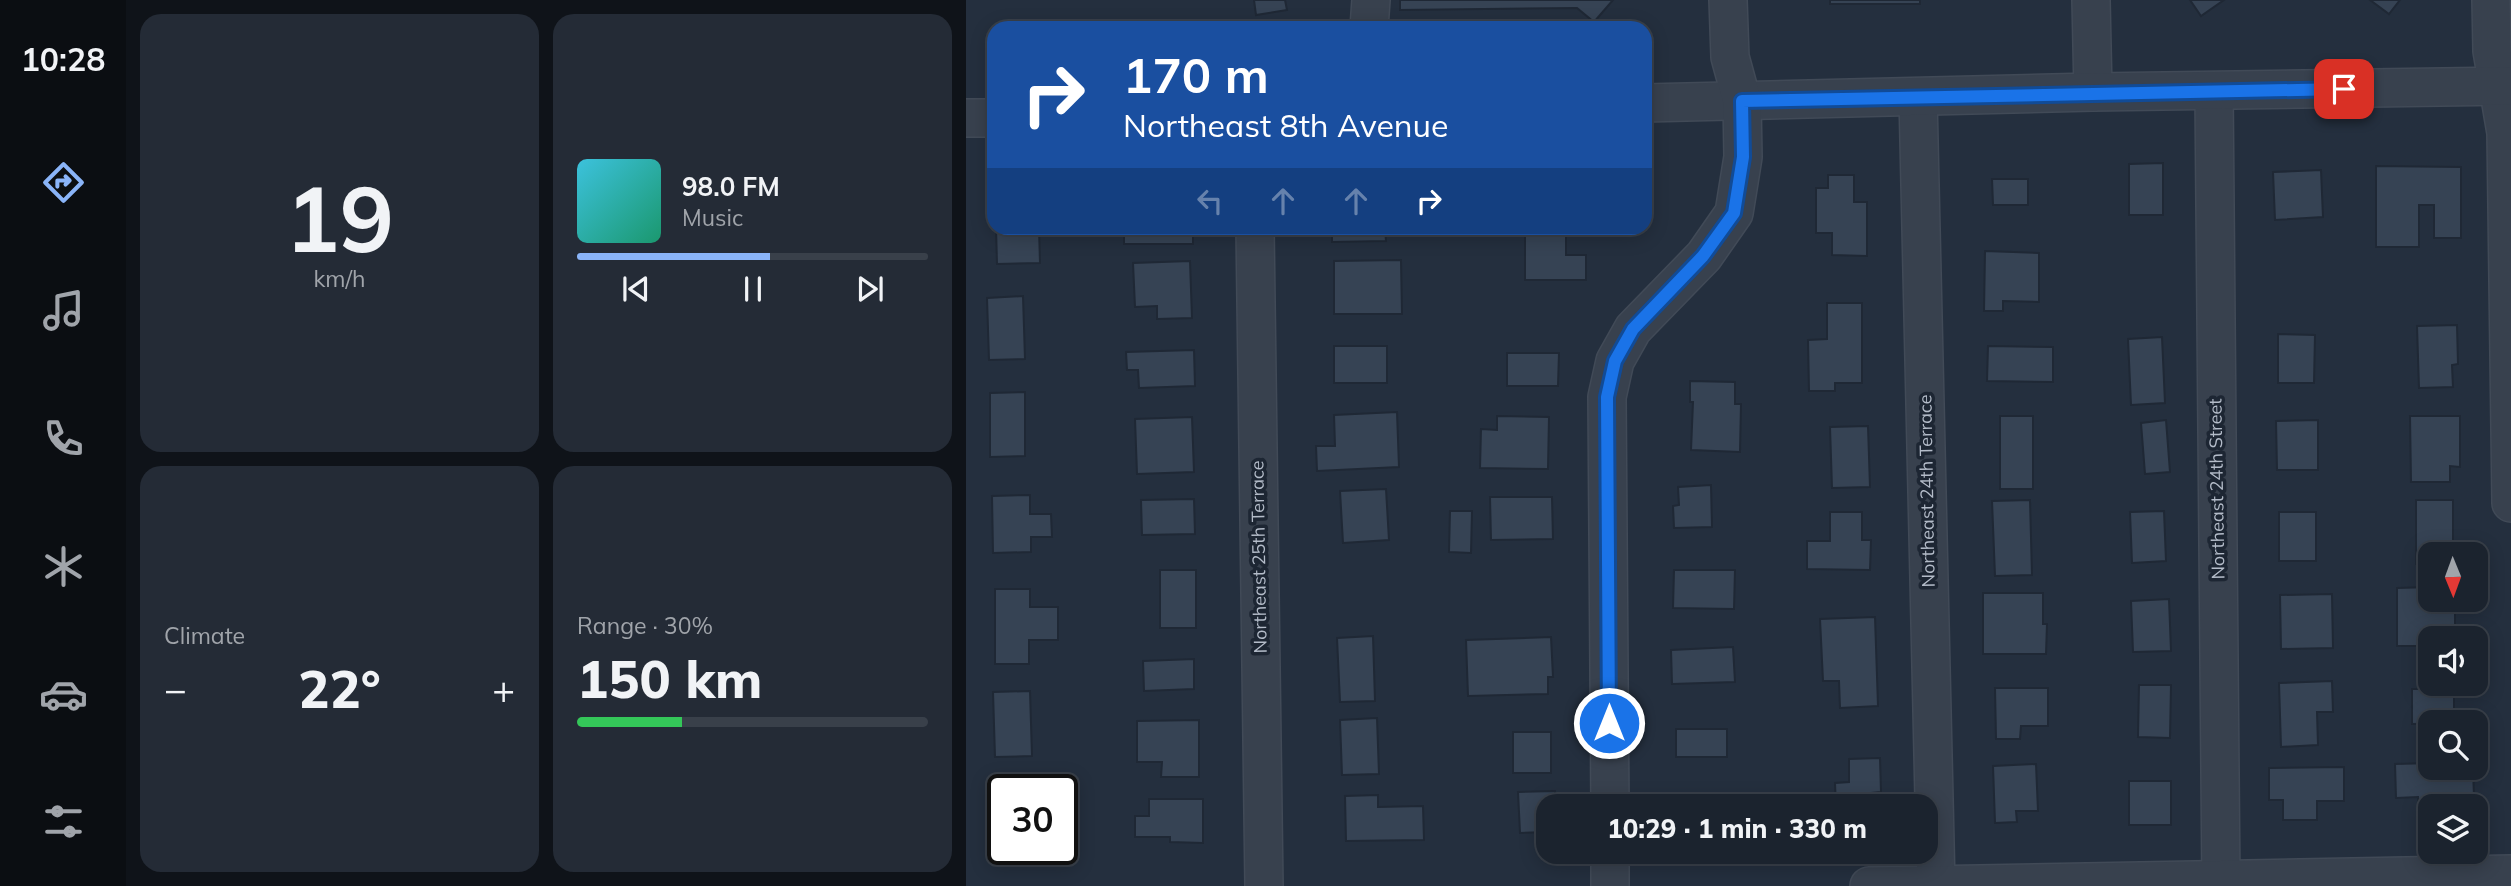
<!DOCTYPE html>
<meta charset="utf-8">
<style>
body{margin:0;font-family:Mulish,sans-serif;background:#242b36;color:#f1f3f6;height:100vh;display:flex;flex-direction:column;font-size:26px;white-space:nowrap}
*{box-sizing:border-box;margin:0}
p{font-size:23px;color:#a0a4aa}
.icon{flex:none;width:38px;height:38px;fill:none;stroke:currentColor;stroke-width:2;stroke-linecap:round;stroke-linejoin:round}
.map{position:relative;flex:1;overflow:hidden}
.sheet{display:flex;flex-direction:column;gap:14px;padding:14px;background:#0f1319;width:840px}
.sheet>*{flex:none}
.banner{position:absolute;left:21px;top:21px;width:665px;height:214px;border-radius:21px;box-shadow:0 4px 18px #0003,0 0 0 2px #39404a;background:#1a4fa0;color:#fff;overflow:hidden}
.needle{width:46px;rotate:179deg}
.fabs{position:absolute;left:1452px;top:542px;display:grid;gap:14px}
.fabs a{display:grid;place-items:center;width:70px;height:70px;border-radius:14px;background:#1b232e;box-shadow:0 4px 18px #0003,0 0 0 2px #39404a;font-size:35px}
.speed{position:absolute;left:21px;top:774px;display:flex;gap:14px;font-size:35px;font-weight:700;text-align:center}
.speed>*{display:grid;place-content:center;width:91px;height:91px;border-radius:50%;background:#1b232e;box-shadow:0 4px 18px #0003,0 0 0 2px #39404a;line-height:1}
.speed .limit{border:4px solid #111;border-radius:10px;background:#fff;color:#111}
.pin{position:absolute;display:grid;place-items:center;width:60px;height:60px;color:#fff;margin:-30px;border-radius:14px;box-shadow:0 4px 10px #0006}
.me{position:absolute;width:77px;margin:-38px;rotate:0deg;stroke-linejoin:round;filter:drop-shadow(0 0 5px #0008)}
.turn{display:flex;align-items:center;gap:24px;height:147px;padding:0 21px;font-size:32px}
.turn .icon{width:91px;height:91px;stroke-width:2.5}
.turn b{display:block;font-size:49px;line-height:60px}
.lanes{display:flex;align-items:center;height:66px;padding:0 21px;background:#0003;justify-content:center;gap:35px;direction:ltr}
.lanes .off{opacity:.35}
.big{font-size:52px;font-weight:800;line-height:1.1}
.sheet .card{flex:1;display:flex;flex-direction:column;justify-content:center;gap:10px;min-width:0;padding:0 24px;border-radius:21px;background:#242b36}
.sheet .dial{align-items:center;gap:0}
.dial b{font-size:91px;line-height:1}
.song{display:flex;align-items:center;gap:21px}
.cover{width:84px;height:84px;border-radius:10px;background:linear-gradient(135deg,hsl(190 70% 55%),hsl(160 70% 35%))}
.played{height:7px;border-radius:4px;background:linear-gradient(90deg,#8ab4f8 55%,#39404a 55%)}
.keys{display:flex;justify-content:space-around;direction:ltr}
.heat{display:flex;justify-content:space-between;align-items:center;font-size:38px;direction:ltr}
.charge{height:10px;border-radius:5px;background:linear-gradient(90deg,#34c759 30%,#39404a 0)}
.sheet .tiles{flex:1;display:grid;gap:14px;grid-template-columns:repeat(2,1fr)}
.trip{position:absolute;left:570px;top:794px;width:402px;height:70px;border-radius:21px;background:#1b232e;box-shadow:0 4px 18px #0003,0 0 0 2px #39404a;font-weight:800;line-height:70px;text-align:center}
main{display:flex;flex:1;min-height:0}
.menu{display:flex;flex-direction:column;width:126px;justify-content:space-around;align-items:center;background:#0b0e12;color:#a0a4aa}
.menu .icon{width:49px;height:49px}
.menu .active{color:#8ab4f8}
.menu b{font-size:32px;color:#f1f3f6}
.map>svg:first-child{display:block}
.building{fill:#364354;stroke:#1f2835;stroke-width:2}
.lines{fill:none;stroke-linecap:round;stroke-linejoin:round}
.minor-casing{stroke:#414a57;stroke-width:40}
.minor{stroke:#38414e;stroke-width:37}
.route-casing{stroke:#114b97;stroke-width:18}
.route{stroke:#1a73e8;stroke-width:12}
.labels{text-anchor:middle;stroke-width:7;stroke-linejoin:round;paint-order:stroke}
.street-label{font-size:18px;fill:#b4bcc9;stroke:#1d2633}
</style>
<main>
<nav class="menu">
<b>10:28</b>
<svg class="icon active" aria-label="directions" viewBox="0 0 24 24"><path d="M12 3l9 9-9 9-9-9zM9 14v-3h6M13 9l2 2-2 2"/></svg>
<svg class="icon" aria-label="music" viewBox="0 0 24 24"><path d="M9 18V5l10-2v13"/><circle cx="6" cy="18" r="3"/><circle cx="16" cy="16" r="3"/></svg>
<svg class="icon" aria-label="phone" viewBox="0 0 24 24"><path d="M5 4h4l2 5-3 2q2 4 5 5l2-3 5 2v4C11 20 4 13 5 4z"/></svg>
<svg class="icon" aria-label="climate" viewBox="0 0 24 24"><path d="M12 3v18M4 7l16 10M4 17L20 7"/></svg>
<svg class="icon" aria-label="car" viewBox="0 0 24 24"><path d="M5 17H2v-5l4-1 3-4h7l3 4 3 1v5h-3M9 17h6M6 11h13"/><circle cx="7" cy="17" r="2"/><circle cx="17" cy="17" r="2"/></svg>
<svg class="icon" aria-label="filters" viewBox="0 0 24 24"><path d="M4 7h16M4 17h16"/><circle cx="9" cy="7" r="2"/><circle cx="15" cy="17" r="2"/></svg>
</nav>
<section class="sheet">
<div class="tiles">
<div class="card dial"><b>19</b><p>km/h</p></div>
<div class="card">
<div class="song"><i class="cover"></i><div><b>98.0 FM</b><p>Music</p></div></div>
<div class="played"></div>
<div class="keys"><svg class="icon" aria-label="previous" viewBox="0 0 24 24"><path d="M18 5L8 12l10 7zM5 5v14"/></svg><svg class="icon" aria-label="pause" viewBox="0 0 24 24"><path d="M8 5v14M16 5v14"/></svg><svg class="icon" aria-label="next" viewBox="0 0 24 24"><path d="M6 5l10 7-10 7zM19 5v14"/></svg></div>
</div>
<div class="card"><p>Climate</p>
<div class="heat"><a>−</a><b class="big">22°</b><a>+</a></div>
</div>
<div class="card"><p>Range · 30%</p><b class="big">150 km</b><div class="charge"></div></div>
</div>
</section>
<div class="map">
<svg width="1545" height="886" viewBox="0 0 1545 886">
<rect width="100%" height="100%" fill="#242f3e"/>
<g class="building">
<path d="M288,0H319L321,10L290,15Z"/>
<path d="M434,0H647L628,22L611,8L434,10Z"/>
<rect x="864" y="0" width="90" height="4"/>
<path d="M1224,0H1258L1235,16Z"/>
<path d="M1404,0H1434L1423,14Z"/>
<path d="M1197,163V215H1163V164Z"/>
<path d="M1410,166L1495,167V238H1468V205H1453V247H1410Z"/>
<path d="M1355,170L1357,217L1309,220L1307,172Z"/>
<path d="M862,175H888V202H901V256L866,255V233H850V188H862Z"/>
<path d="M1026,179H1062V205H1027Z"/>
<path d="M30,228H73L74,263L31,264Z"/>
<rect x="158" y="228" width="69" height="16"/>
<path d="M366,228H419L420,241L366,242Z"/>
<path d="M559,228H600V255H620V280H559Z"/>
<path d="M1019,251L1073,253V302L1037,301V311H1018Z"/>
<path d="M435,260L436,314H368V261Z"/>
<path d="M224,261L226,318L191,319V306L169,307L167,263Z"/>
<path d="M57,296L59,359L23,360L21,298Z"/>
<path d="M861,303H896V383H869V391H843L842,340L861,339Z"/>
<path d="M1491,325L1492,364L1486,365L1487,387L1453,388L1451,326Z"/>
<path d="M1312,334L1349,335L1348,383H1312Z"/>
<path d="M1196,337L1199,403L1165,405L1162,339Z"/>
<rect x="368" y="346" width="53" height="37"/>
<path d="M1022,346L1087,347V382L1021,381Z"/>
<path d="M228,350L229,386L173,388L172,370H161L160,352Z"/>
<path d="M541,353H593L592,386H541Z"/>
<path d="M724,381L769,382V404H775L774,452L725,450L727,402H724Z"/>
<path d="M59,392V456L24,457V393Z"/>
<path d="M431,412L433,467L351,471L350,446H369L368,415Z"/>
<path d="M531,416L583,417L582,469L514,468L515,429L531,430Z"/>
<rect x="1034" y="416" width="33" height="73"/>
<path d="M1444,416H1494V467L1484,466V482H1445Z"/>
<path d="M226,417L228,472L171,474L169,419Z"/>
<path d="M1200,420L1204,472L1179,474L1175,423Z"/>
<path d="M1352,420V470H1311L1310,421Z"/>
<path d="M902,426L904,487L866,488L864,427Z"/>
<path d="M745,485L746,527L708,528L707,506L713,505L712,487Z"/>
<path d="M420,489L423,540L377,543L374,491Z"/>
<path d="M64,495V514H85L86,537H65V552L27,553L26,496Z"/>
<path d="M524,497H586L587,539L525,540Z"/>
<path d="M228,499L229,534L176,535L175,500Z"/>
<path d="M1064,500L1066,575L1029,576L1026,501Z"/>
<path d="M1450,500H1487V555H1465V564H1450Z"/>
<path d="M484,511H506L505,553L483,552Z"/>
<path d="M1198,511L1200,561L1166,563L1164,512Z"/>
<path d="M864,512H896V540H905L904,570L841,569V541H864Z"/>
<rect x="1313" y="512" width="37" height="49"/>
<rect x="194" y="570" width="36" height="58"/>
<path d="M708,570H769L768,609L707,608Z"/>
<path d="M1465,587V600H1474V606H1489V639H1465V646H1431V588Z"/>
<path d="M29,589H64V607H92V640H63V664H29Z"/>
<path d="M1017,593H1077V624H1081L1080,654H1017Z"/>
<path d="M1366,594L1367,648L1315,649L1314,595Z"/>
<path d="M1203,599L1205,651L1167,652L1165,601Z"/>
<path d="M909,617L912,706L874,708L873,681H857L854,619Z"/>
<path d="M407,636L409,701L374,702L371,638Z"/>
<path d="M585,637L587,677H582V694L502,696L500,640Z"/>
<path d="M767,647L769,682L706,684L705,650Z"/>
<path d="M228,659V689L178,691L177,661Z"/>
<path d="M1366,681L1367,712H1351L1352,745L1315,747L1313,683Z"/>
<path d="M1173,685H1205L1204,738L1172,737Z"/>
<path d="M1029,688H1082V726H1055L1054,739H1030Z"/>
<path d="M1446,689H1488V723L1446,724Z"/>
<path d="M64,691L66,756L29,757L27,692Z"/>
<path d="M411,718L413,774L376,775L374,720Z"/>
<path d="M233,720V777H195L196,762H171V721Z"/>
<rect x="710" y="729" width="51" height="28"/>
<rect x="547" y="732" width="38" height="41"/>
<path d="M914,758L915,792L906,793L907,807H870L869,783L883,782V759Z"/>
<path d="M1465,763V768H1507L1508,797L1486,798V807H1465V823L1453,824L1452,797L1430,798L1429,764Z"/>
<path d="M1070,764L1072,811H1050L1051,822L1029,823L1027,766Z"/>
<path d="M1378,767V801H1351V820H1317V800H1303V768Z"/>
<rect x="1163" y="781" width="42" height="44"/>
<path d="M69,786L70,789H37V849H44H33L31,788Z"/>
<path d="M589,791V807H583V832L554,833L552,792Z"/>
<path d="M412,795V807L457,806L458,840L380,841L379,796Z"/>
<path d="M183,799H237V843L204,842V837H169V816H183Z"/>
</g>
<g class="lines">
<g class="minor-casing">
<g id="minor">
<path d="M1125,0L1127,92"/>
<path d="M1525,0L1526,51L1540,133L1545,503"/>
<path d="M403,28L405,0"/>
<path d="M1248,91L1255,886"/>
<path d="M952,97L970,886"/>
<path d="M679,103L1127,92L1545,86"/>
<path d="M0,118H28"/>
<path d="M289,228L298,886"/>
<path d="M644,807L641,397L649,361L667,329L738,256L768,213L777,157L776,101L764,57L762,0"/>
<path d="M644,852V886"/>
<path d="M903,886L1545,874"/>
</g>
</g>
<use href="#minor" class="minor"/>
</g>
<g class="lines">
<g class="route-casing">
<path id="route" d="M643,723L641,397L649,361L667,329L737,256L768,213L777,157L776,101L1378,89"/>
</g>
<use href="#route" class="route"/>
</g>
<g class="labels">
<g class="street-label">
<text transform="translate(1251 489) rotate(-91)" y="6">Northeast 24th Street</text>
<text transform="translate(961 491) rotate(-91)" y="6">Northeast 24th Terrace</text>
<text transform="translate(293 557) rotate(-91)" y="6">Northeast 25th Terrace</text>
</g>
</g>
</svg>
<div class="fabs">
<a><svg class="needle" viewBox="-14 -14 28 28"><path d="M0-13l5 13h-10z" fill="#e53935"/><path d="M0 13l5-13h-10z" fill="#a0a4aa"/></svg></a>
<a><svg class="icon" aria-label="sound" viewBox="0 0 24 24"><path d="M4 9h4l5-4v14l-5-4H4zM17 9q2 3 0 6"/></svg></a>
<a><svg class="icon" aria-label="search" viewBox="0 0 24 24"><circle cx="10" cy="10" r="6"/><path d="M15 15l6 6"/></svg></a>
<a><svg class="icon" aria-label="layers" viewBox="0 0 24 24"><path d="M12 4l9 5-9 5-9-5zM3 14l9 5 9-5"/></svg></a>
</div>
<div class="speed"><div class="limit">30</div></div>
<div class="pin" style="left:1378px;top:89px;background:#d93025"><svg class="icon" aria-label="arrive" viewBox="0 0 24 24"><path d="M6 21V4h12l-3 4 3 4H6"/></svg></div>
<svg class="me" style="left:643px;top:723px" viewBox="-20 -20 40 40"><circle r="17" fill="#1a73e8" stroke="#fff" stroke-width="3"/><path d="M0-11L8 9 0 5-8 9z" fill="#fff"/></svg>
<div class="trip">10:29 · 1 min · 330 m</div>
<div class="banner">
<div class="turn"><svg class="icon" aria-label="right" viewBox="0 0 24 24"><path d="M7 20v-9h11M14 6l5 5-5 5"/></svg><div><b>170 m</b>Northeast 8th Avenue</div></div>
<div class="lanes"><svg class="icon off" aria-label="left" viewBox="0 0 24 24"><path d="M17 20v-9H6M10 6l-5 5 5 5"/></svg><svg class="icon off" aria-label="ahead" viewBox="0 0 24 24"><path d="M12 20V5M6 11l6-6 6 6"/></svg><svg class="icon off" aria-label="ahead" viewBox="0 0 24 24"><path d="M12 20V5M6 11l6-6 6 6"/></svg><svg class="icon" aria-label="right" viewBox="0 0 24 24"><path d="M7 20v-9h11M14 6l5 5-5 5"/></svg></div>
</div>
</div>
</main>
